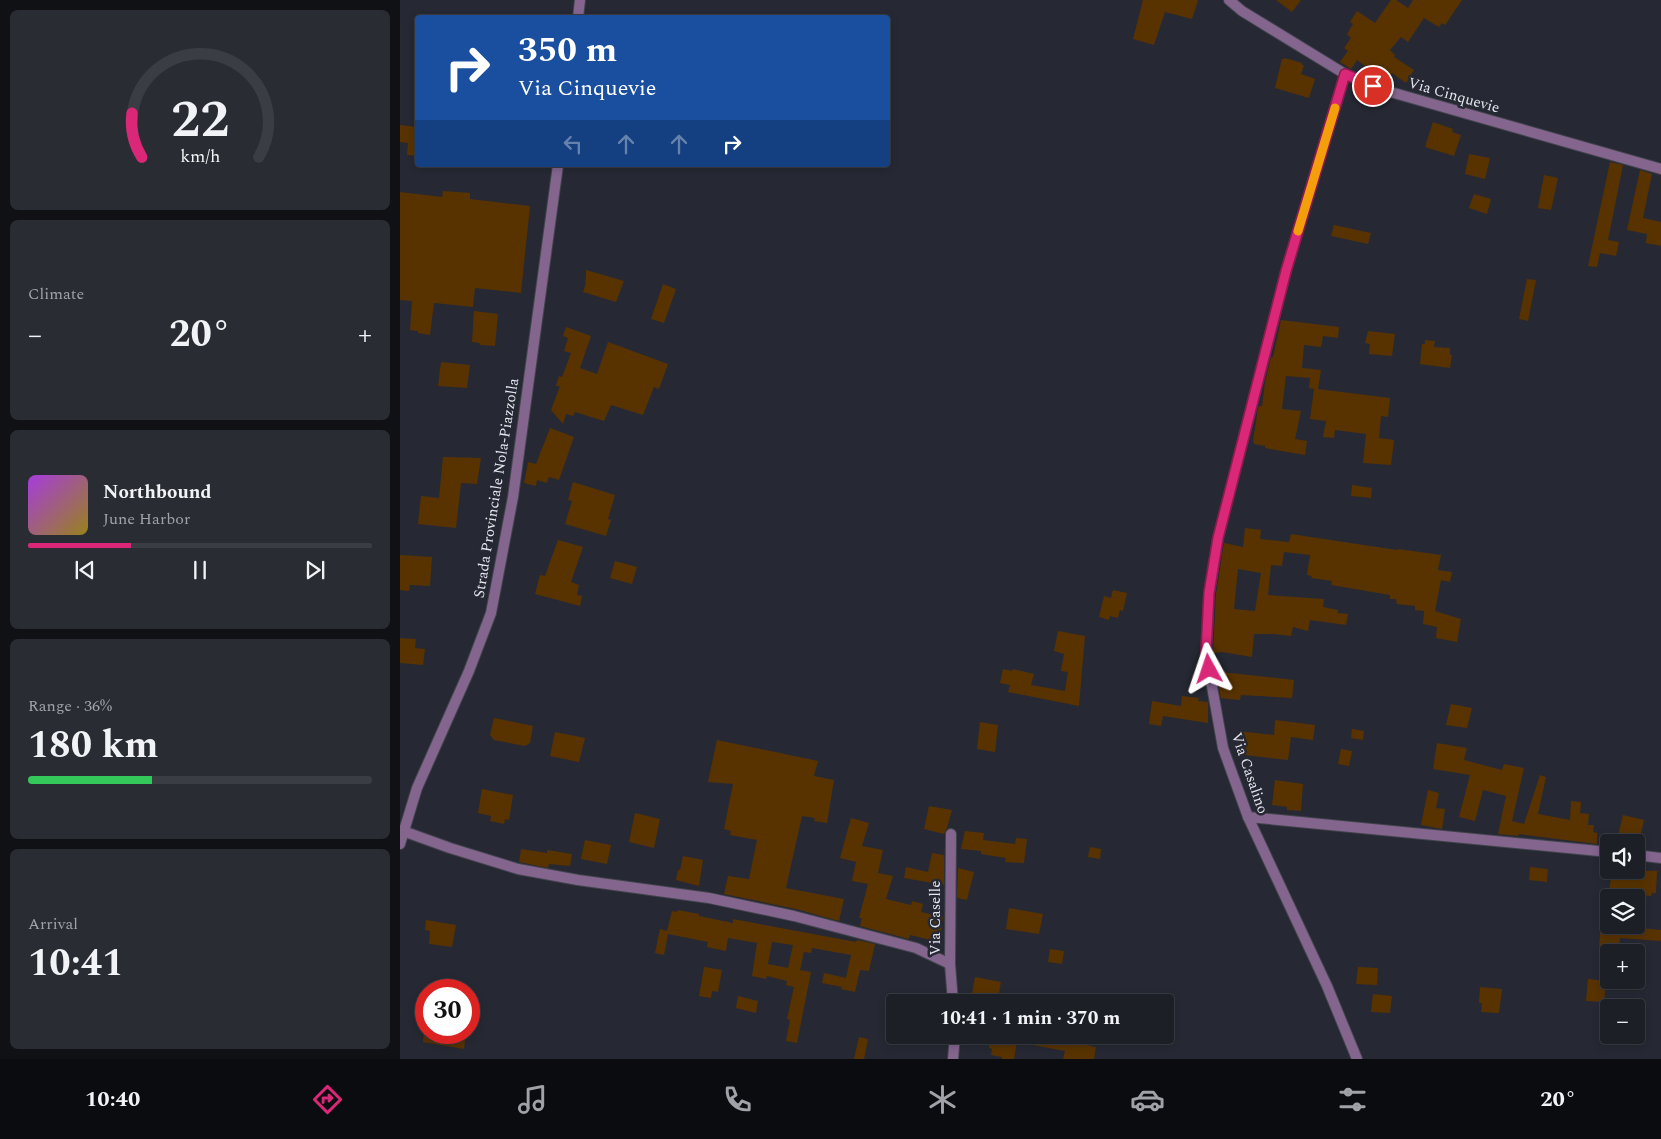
<!DOCTYPE html>
<meta charset="utf-8">
<style>
body{margin:0;font-family:Spectral,serif;background:#292c32;color:#f1f3f6;height:100vh;display:flex;flex-direction:column;font-size:19px;white-space:nowrap}
*{box-sizing:border-box;margin:0}
p{font-size:16px;color:#a0a2a7}
.icon{flex:none;width:28px;height:28px;fill:none;stroke:currentColor;stroke-width:2;stroke-linecap:round;stroke-linejoin:round}
.map{position:relative;flex:1;overflow:hidden}
.side{display:flex;flex-direction:column;gap:10px;padding:10px;background:#0f1115;width:400px}
.side>*{flex:none}
.top-card{position:absolute;left:15px;top:15px;width:475px;height:152px;border-radius:5px;box-shadow:0 2px 8px #0003,0 0 0 1px #3a3d43;background:#1a4fa0;color:#fff;overflow:hidden}
.controls{position:absolute;left:1200px;top:834px;display:grid;gap:10px}
.controls a{display:grid;place-items:center;width:45px;height:45px;border-radius:5px;background:#1c1f26;box-shadow:0 2px 8px #0003,0 0 0 1px #3a3d43;font-size:25px}
.speed{position:absolute;left:15px;top:979px;display:flex;gap:10px;font-size:25px;font-weight:700;text-align:center}
.speed>*{display:grid;place-content:center;width:65px;height:65px;border-radius:50%;background:#1c1f26;box-shadow:0 2px 8px #0003,0 0 0 1px #3a3d43;line-height:1}
.speed .limit{border:8px solid #d22;background:#fff;color:#111}
.pin{position:absolute;display:grid;place-items:center;width:42px;height:42px;color:#fff;margin:-21px;border:2px solid #fff;border-radius:50%;box-shadow:0 1px 5px #0007}
.me{position:absolute;width:55px;margin:-28px;rotate:355deg;stroke-linejoin:round;filter:drop-shadow(0 0 4px #0008)}
.turn{display:flex;align-items:center;gap:18px;height:105px;padding:0 20px;font-size:22px}
.turn .icon{width:65px;height:65px;stroke-width:2.5}
.turn b{display:block;font-size:35px;line-height:42px}
.lanes{display:flex;align-items:center;height:48px;padding:0 20px;background:#0003;justify-content:center;gap:25px;direction:ltr}
.lanes .off{opacity:.35}
.big{font-size:38px;font-weight:700;line-height:1.1}
.side .tile{flex:1;display:flex;flex-direction:column;justify-content:center;gap:8px;min-width:0;padding:0 18px;border-radius:8px;background:#292c32}
.side .dial{align-items:center;gap:0}
.dial svg{height:130px;overflow:visible;fill:none;stroke:#3a3d43;stroke-width:7;stroke-linecap:round;text-anchor:middle}
.dial text{fill:#f1f3f6;stroke:none}
.song{display:flex;align-items:center;gap:15px}
.cover{width:60px;height:60px;border-radius:8px;background:linear-gradient(135deg,hsl(280 70% 55%),hsl(50 70% 35%))}
.played{height:5px;border-radius:2px;background:linear-gradient(90deg,#db2777 30%,#3a3d43 30%)}
.keys{display:flex;justify-content:space-around;direction:ltr}
.heat{display:flex;justify-content:space-between;align-items:center;font-size:28px;direction:ltr}
.charge{height:8px;border-radius:4px;background:linear-gradient(90deg,#34c759 36%,#3a3d43 0)}
.trip{position:absolute;left:486px;top:994px;width:288px;height:50px;border-radius:5px;background:#1c1f26;box-shadow:0 2px 8px #0003,0 0 0 1px #3a3d43;font-weight:700;line-height:50px;text-align:center}
.tab-bar{display:flex;height:80px;justify-content:space-around;align-items:center;background:#0b0c0f;color:#a0a2a7}
.tab-bar .icon{width:35px;height:35px}
.tab-bar .active{color:#db2777}
.tab-bar b{font-size:22px;color:#f1f3f6}
main{display:flex;flex:1;min-height:0}
.map>svg:first-child{display:block}
.building{fill:#583300;fill-rule:evenodd}
.lines{fill:none;stroke-linecap:round;stroke-linejoin:round}
.street-casing{stroke:#41444d;stroke-width:12}
.street{stroke:#84658e;stroke-width:10}
.route-casing{stroke:#8e194d;stroke-width:12}
.route{stroke:#db2777;stroke-width:9}
.slow{stroke:#f59e0b;stroke-width:9}
.labels{text-anchor:middle;stroke-width:5;stroke-linejoin:round;paint-order:stroke}
.street-label{font-size:15px;fill:#e5e7ee;stroke:#262933}
</style>
<main>
<section class="side">
<div class="tile dial"><svg viewBox="0 0 100 80">
<path d="M14 69A42 42 0 1 1 86 69"/>
<path d="M14 69A42 42 0 0 1 8 42" stroke="#db2777"/>
<text x="50" y="56" font-size="32" font-weight="700">22</text>
<text x="50" y="72" font-size="11">km/h</text>
</svg></div>
<div class="tile"><p>Climate</p>
<div class="heat"><a>−</a><b class="big">20°</b><a>+</a></div>
</div>
<div class="tile">
<div class="song"><i class="cover"></i><div><b>Northbound</b><p>June Harbor</p></div></div>
<div class="played"></div>
<div class="keys"><svg class="icon" aria-label="previous" viewBox="0 0 24 24"><path d="M18 5L8 12l10 7zM5 5v14"/></svg><svg class="icon" aria-label="pause" viewBox="0 0 24 24"><path d="M8 5v14M16 5v14"/></svg><svg class="icon" aria-label="next" viewBox="0 0 24 24"><path d="M6 5l10 7-10 7zM19 5v14"/></svg></div>
</div>
<div class="tile"><p>Range · 36%</p><b class="big">180 km</b><div class="charge"></div></div>
<div class="tile"><p>Arrival</p><b class="big">10:41</b></div>
</section>
<div class="map">
<svg width="1261" height="1059" viewBox="0 0 1261 1059">
<rect width="100%" height="100%" fill="#262933"/>
<g class="building">
<path d="M743,0H798L792,19L765,12L754,45L733,39Z"/>
<path d="M876,0H901L892,12Z"/>
<path d="M991,0H996L1008,8L1013,0H1062L1045,25L1042,23L1039,27L1024,18L1008,42L1001,37L990,50L995,55L994,57L1014,70L1006,83L992,73L986,81L957,60L951,69L940,62L948,51L944,48L951,38L947,34L953,24L950,22L957,11L975,23Z"/>
<path d="M885,58L902,63V65H904L901,74L915,79L909,98L875,88L882,59H884Z"/>
<path d="M1033,122L1053,129L1052,132L1061,135L1054,156L1025,147Z"/>
<path d="M0,125L18,127V156L7,155L8,143L0,142Z"/>
<path d="M1069,154L1090,158L1085,179L1065,174Z"/>
<path d="M1210,162L1223,165L1208,240L1219,242L1216,256L1200,253L1197,267L1188,266Z"/>
<path d="M1240,170L1252,174L1243,218L1261,222V246L1246,243L1247,234L1227,230Z"/>
<path d="M1144,175L1158,178L1151,210L1138,208Z"/>
<path d="M43,191L70,193V199L130,206L121,293L75,288L73,307L34,303L30,335L18,333V331L10,330L12,301L0,300V192L42,197Z"/>
<path d="M1074,194L1091,199L1087,214L1069,208Z"/>
<path d="M934,225L971,233L968,244L931,236Z"/>
<path d="M186,270L224,281L216,302L183,292L186,283L185,282L186,277Z"/>
<path d="M1127,279L1136,280L1128,321L1119,319Z"/>
<path d="M263,284L276,289L264,323L251,319Z"/>
<path d="M74,311L98,314L95,346L80,345V343L72,342Z"/>
<path d="M881,320L939,327L938,338L923,336L921,347L904,345L902,368L921,370L918,389L990,398L988,417L981,416L979,438L994,440L991,465L963,463L966,434L935,430L934,438L923,437L926,421L910,419L914,389L909,388L910,378L886,376L882,409L901,411L895,439L907,441L905,455L865,448V446L854,444L853,441L858,408L859,406H862L865,382L871,357H873Z"/>
<path d="M166,327L191,336L180,368L197,374L208,342L268,364L259,389L254,387L243,415L211,405L204,421L175,412L173,416L166,414L163,424L151,410L160,386H156L159,376L162,377L171,353L164,351L168,338L163,336Z"/>
<path d="M968,331L995,334L992,356L969,354L970,344L965,343Z"/>
<path d="M1025,340L1035,341L1034,347L1050,348V355H1052L1050,368L1020,364L1022,344H1025Z"/>
<path d="M41,362L70,365L67,388L38,386Z"/>
<path d="M150,428L174,437L159,480L149,477L147,483L137,480L136,486L124,483L128,462L136,464Z"/>
<path d="M43,457L81,458L77,484L61,483L56,528L18,524L21,496L39,498Z"/>
<path d="M173,482L215,495L208,519L211,520L206,536L165,524L172,501L168,500Z"/>
<path d="M952,485L972,488L971,498L951,496Z"/>
<path d="M845,528L861,530L860,539L889,542L891,534L997,550L998,549L1041,555L1038,570L1052,572L1050,582L1041,580L1035,611L1061,619L1057,642L1036,638L1037,627L1023,624L1024,611L1015,610V606L997,604L996,599H990V595L931,585L932,581L911,578L912,576L907,575L910,555L884,552L882,566L871,565L868,595L924,599L923,607L938,610V613L948,614L946,625L910,620L908,631L893,627L891,636L874,634H854L852,657L822,652L813,653L816,594L824,543L843,547ZM838,569L861,573L855,611L834,609Z"/>
<path d="M158,540L183,547L171,582L179,585L177,595L182,596L180,606L135,594L140,575L145,576Z"/>
<path d="M0,555L32,557L30,586L10,585L9,591L0,590Z"/>
<path d="M215,561L237,567L232,584L210,578Z"/>
<path d="M713,590L727,593L723,611L720,610L718,618L710,616L709,620L699,617L704,596L711,598Z"/>
<path d="M658,631L685,636L679,706L608,692L610,685L600,683L603,669L612,671L613,669L634,674L631,685L665,691L668,672L661,671L664,654L654,651Z"/>
<path d="M0,638L16,639L15,648L25,649L23,665L0,663Z"/>
<path d="M821,672L894,680L892,698L841,695L840,700L821,698L819,688Z"/>
<path d="M782,696L799,698L798,701L808,702V723L763,716L761,726L749,724L752,701L781,706Z"/>
<path d="M1051,704L1072,708L1067,728L1046,725Z"/>
<path d="M94,718L133,726L130,743L125,746L94,740L90,735Z"/>
<path d="M875,720L915,725L913,740L891,737L888,760L836,754L838,731L874,735Z"/>
<path d="M580,722L598,725L595,752L577,749Z"/>
<path d="M952,729L964,731L963,740L951,738Z"/>
<path d="M155,732L185,738L179,762L150,756Z"/>
<path d="M317,740L418,761L414,776L434,780L427,823L414,821L415,818L402,816L386,888L444,899L439,921L396,909L324,894L328,876L349,879L357,840L330,835L331,831L324,829L333,784L308,782Z"/>
<path d="M1037,743L1067,748L1064,760L1102,770L1104,764L1124,768L1112,821L1124,824L1140,775L1146,777L1138,814L1170,820L1171,801L1181,802L1180,813L1189,814L1188,825H1194L1193,832L1197,833V844L1119,834L1118,836L1098,834L1106,796L1083,790L1075,821L1059,817L1070,775L1033,769Z"/>
<path d="M941,749L952,751L949,766L938,764Z"/>
<path d="M875,780L903,784L901,811L887,810V807L872,805Z"/>
<path d="M82,789L113,795L109,820L105,819L104,824L90,821L91,816L78,813Z"/>
<path d="M1028,790L1039,793L1036,808L1045,809L1042,829L1021,825Z"/>
<path d="M529,806L552,810L547,828L544,834L524,829Z"/>
<path d="M235,813L260,819L254,848L229,842Z"/>
<path d="M1223,815L1244,820L1239,842H1227L1217,840Z"/>
<path d="M451,818L469,823L462,846L483,850L478,873L493,876L486,899L511,905L512,901L523,904L521,912L543,917L539,942L510,935L509,939L460,926L462,918H459L468,884L452,881L456,862L440,858Z"/>
<path d="M565,831L584,833L583,840L615,844L616,838L627,839L624,863L605,862L606,858L581,854V851L561,849Z"/>
<path d="M185,840L211,845L207,864L181,859Z"/>
<path d="M690,847L701,849L700,859L688,857Z"/>
<path d="M121,849L147,853V850L172,854L170,866L149,864L148,868L119,862Z"/>
<path d="M532,853L544,855V885L504,878L506,867L528,872Z"/>
<path d="M283,856L303,860L299,886L276,880L278,870H280Z"/>
<path d="M1130,867L1148,869L1147,882L1129,880Z"/>
<path d="M558,868L574,872L567,900L557,898Z"/>
<path d="M1215,870L1257,871L1256,893H1252L1251,896L1242,895V898H1220V893H1209L1211,876H1215Z"/>
<path d="M609,908L643,914L639,934L606,929Z"/>
<path d="M278,910L299,914V916L333,923V919L456,942L457,940L475,944L469,971L460,970L455,992L441,989L442,987L422,983L424,973L446,978L451,955L412,948L411,953L404,952L400,970L411,972L397,1043L386,1041L390,1020L387,1019L394,987L386,985L387,981L367,976L366,979L352,976L357,943L328,938L326,951L307,947L308,942L268,934L264,955L255,953L260,929L267,931L272,911L277,912ZM372,942L393,945L388,968L368,964Z"/>
<path d="M26,920L56,925L52,947L29,944L30,931L25,930Z"/>
<path d="M1201,925H1240V928L1261,930V941L1220,938L1219,948L1199,946Z"/>
<path d="M650,949L664,951L662,964L648,962Z"/>
<path d="M304,967L322,970L318,992L312,991L311,998L299,996Z"/>
<path d="M958,967L978,968L977,985L956,984Z"/>
<path d="M575,977L601,982L598,999L572,994Z"/>
<path d="M1188,979L1206,981L1204,1002L1186,1001Z"/>
<path d="M1080,987L1102,989L1099,1013L1081,1012L1082,1003H1079Z"/>
<path d="M973,994L992,996L990,1013L971,1012Z"/>
<path d="M338,996L358,1001L356,1013L336,1008Z"/>
<path d="M24,1032H66L64,1049L23,1042Z"/>
<path d="M591,1035H652L651,1038L696,1047L694,1059H663L665,1051L617,1042L614,1059H602V1057L591,1055L592,1049L589,1048Z"/>
<path d="M459,1037L468,1039L464,1059H454Z"/>
</g>
<g class="lines">
<g class="street-casing">
<g id="street">
<path d="M829,0L842,11L945,74L987,91L1261,169"/>
<path d="M178,18L180,0"/>
<path d="M945,74L886,271L818,538L809,593L806,653L823,748L848,817L927,986L957,1059"/>
<path d="M848,817L1209,852"/>
<path d="M0,830L50,848L118,869L178,880L309,898L394,916L516,948L550,964"/>
<path d="M551,834L550,964L553,1002"/>
<path d="M0,844L17,788L69,671L91,613L113,497L158,165"/>
<path d="M1236,855L1261,858"/>
<path d="M553,1059L555,1035"/>
</g>
</g>
<use href="#street" class="street"/>
</g>
<g class="lines">
<g class="route-casing">
<path id="route" d="M809,669L806,653L809,593L818,538L886,271L945,74L973,86"/>
</g>
<use href="#route" class="route"/>
<path class="slow" d="M898,231L935,108"/>
</g>
<g class="labels">
<g class="street-label">
<text transform="translate(1054 95) rotate(16)" y="5">Via Cinquevie</text>
<text transform="translate(96 488) rotate(-81)" y="5">Strada Provinciale Nola-Piazzolla</text>
<text transform="translate(850 773) rotate(71)" y="5">Via Casalino</text>
<text transform="translate(535 918) rotate(-90)" y="5">Via Caselle</text>
</g>
</g>
</svg>
<div class="controls">
<a><svg class="icon" aria-label="sound" viewBox="0 0 24 24"><path d="M4 9h4l5-4v14l-5-4H4zM17 9q2 3 0 6"/></svg></a>
<a><svg class="icon" aria-label="layers" viewBox="0 0 24 24"><path d="M12 4l9 5-9 5-9-5zM3 14l9 5 9-5"/></svg></a>
<a>+</a>
<a>−</a>
</div>
<div class="speed"><div class="limit">30</div></div>
<div class="pin" style="left:973px;top:86px;background:#d93025"><svg class="icon" aria-label="arrive" viewBox="0 0 24 24"><path d="M6 21V4h12l-3 4 3 4H6"/></svg></div>
<svg class="me" style="left:809px;top:669px" viewBox="-20 -20 40 40"><path d="M0-17L14 15 0 8-14 15z" fill="#db2777" stroke="#fff" stroke-width="4"/></svg>
<div class="trip">10:41 · 1 min · 370 m</div>
<div class="top-card">
<div class="turn"><svg class="icon" aria-label="right" viewBox="0 0 24 24"><path d="M7 20v-9h11M14 6l5 5-5 5"/></svg><div><b>350 m</b>Via Cinquevie</div></div>
<div class="lanes"><svg class="icon off" aria-label="left" viewBox="0 0 24 24"><path d="M17 20v-9H6M10 6l-5 5 5 5"/></svg><svg class="icon off" aria-label="ahead" viewBox="0 0 24 24"><path d="M12 20V5M6 11l6-6 6 6"/></svg><svg class="icon off" aria-label="ahead" viewBox="0 0 24 24"><path d="M12 20V5M6 11l6-6 6 6"/></svg><svg class="icon" aria-label="right" viewBox="0 0 24 24"><path d="M7 20v-9h11M14 6l5 5-5 5"/></svg></div>
</div>
</div>
</main>
<nav class="tab-bar">
<b>10:40</b>
<svg class="icon active" aria-label="directions" viewBox="0 0 24 24"><path d="M12 3l9 9-9 9-9-9zM9 14v-3h6M13 9l2 2-2 2"/></svg>
<svg class="icon" aria-label="music" viewBox="0 0 24 24"><path d="M9 18V5l10-2v13"/><circle cx="6" cy="18" r="3"/><circle cx="16" cy="16" r="3"/></svg>
<svg class="icon" aria-label="phone" viewBox="0 0 24 24"><path d="M5 4h4l2 5-3 2q2 4 5 5l2-3 5 2v4C11 20 4 13 5 4z"/></svg>
<svg class="icon" aria-label="climate" viewBox="0 0 24 24"><path d="M12 3v18M4 7l16 10M4 17L20 7"/></svg>
<svg class="icon" aria-label="car" viewBox="0 0 24 24"><path d="M5 17H2v-5l4-1 3-4h7l3 4 3 1v5h-3M9 17h6M6 11h13"/><circle cx="7" cy="17" r="2"/><circle cx="17" cy="17" r="2"/></svg>
<svg class="icon" aria-label="filters" viewBox="0 0 24 24"><path d="M4 7h16M4 17h16"/><circle cx="9" cy="7" r="2"/><circle cx="15" cy="17" r="2"/></svg>
<b>20°</b>
</nav>
